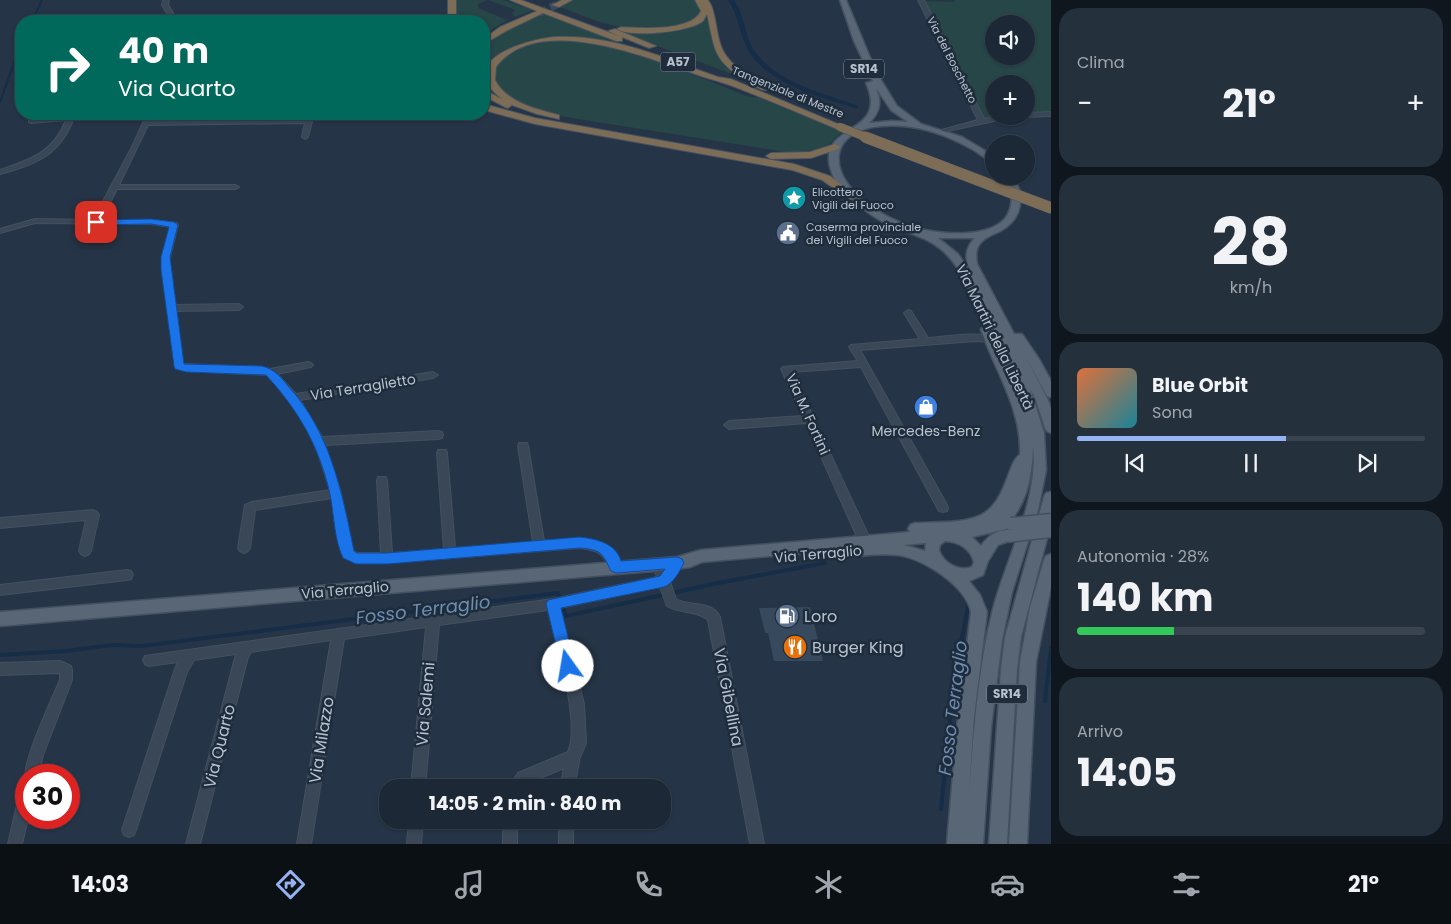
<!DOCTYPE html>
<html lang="it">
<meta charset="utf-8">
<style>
body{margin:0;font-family:Poppins,sans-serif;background:#25303d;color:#f1f3f6;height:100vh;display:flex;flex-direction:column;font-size:19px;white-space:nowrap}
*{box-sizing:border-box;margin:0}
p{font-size:16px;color:#a0a6ad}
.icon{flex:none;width:28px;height:28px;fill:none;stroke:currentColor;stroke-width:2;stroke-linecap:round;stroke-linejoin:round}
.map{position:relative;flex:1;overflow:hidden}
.side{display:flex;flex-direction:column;gap:8px;padding:8px;background:#0f161d;width:400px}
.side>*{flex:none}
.guide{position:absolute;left:15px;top:15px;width:475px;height:105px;border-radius:20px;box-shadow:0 1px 4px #0004,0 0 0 1px #3a4450;background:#00695c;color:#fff;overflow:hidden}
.tools{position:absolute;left:985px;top:15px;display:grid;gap:10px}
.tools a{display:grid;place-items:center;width:50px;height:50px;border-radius:50%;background:#1c2835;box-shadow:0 1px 4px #0004,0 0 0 1px #3a4450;font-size:25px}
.speed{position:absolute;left:15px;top:764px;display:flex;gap:10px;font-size:25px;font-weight:700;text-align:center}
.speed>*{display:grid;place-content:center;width:65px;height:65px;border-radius:50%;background:#1c2835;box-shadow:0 1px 4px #0004,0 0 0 1px #3a4450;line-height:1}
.speed .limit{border:8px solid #d22;background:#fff;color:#111}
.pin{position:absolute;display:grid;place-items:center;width:42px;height:42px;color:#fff;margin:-21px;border-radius:10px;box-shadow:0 2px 8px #0006}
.me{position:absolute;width:55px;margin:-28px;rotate:347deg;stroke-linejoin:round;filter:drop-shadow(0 0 4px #0008)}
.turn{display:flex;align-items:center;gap:18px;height:105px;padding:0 20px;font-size:22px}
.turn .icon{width:65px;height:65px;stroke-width:2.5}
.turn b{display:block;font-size:35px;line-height:42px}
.big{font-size:38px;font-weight:700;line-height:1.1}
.side .tile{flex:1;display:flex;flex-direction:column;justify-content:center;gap:8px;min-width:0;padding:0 18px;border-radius:20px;background:#25303d}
.side .dial{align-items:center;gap:0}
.dial b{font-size:65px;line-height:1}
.song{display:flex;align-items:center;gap:15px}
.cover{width:60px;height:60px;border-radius:8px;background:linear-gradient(135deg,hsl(20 70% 55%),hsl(190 70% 35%))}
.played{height:5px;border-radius:2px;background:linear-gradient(90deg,#95b2f1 60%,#3a4450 60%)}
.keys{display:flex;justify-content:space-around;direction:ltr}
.heat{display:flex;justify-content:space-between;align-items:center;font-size:28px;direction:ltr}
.charge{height:8px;border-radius:4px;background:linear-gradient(90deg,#34c759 28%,#3a4450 0)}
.trip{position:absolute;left:379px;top:779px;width:292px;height:50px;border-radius:20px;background:#1c2835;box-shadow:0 1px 4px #0004,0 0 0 1px #3a4450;font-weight:700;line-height:50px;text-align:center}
.menu{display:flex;height:80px;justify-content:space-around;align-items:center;background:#0b1015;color:#a0a6ad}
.menu .icon{width:35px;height:35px}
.menu .selected{color:#95b2f1}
.menu b{font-size:22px;color:#f1f3f6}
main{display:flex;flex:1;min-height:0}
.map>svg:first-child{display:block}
.green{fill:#274648;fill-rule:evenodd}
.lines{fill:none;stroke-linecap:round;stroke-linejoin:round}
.stream-far1{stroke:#162d47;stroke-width:2}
.stream{stroke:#162d47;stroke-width:4}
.canal{fill:#162d47;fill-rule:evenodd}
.building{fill:#374a5d}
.highway-tunnel{stroke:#3b4a5b;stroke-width:8;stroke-dasharray:8 4.5;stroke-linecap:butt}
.minor-casing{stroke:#44505f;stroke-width:2}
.major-casing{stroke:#44505f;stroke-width:3}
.highway-casing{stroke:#455261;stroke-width:2}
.minor{fill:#3a4756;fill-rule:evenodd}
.major{fill:#586676;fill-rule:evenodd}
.highway{fill:#7d6c56;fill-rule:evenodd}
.major-bridge-casing{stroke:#44505f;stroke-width:15;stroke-linecap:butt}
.highway-bridge-far1-casing{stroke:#455261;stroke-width:9;stroke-linecap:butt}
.highway-bridge-casing{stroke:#455261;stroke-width:12;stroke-linecap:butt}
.major-bridge{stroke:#586676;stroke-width:12}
.highway-bridge-far1{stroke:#7d6c56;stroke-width:8}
.highway-bridge{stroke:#7d6c56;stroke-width:11}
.route{fill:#1a73e8;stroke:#114b97}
.labels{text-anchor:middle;stroke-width:5;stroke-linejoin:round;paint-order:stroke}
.far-street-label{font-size:11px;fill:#b8c2cf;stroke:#1e2c3c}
.far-poi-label{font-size:11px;fill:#b8c2cf;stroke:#1e2c3c;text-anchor:start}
.shield{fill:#1e2c3c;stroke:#8a95a3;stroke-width:1}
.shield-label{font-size:12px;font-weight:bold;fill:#b8c2cf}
.street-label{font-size:14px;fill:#b8c2cf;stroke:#1e2c3c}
.poi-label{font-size:14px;fill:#b8c2cf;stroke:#1e2c3c}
.near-poi-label{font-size:16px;fill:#b8c2cf;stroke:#1e2c3c;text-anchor:start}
.near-street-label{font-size:16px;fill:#b8c2cf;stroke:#1e2c3c}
.near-water-label{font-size:18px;font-style:italic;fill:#6e8eb1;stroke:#1e2c3c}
</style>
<main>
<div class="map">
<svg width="1051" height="844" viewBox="0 0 1051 844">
<rect width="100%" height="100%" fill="#253547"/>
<g class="green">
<path d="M454,0H502L533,10L515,17L512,13L516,10L488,0L478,4V8L507,20L484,34V21H453Z"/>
<path d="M571,0H697L701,9C694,34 632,30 612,25C593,21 575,12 557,6Z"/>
<path d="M954,0H1051V112L1026,114V84H994V116H1002L984,119L923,1L955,2ZM994,24H1026V56H994Z"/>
<path d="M706,12L710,14L712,38L717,52L742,78L618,31L678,29Z"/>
<path d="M541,13L626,44L581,38L532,41L502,53L497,56L487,71L509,102L484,89V44L492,38Z"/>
<path d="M557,40L590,41L648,57L747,96L760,98L842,132L825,148L810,152L792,153L572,118C546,112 499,104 492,73L503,56L528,45Z"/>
</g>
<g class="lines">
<g class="stream-far1">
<path d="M32,21L42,0"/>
<path d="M0,102L21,44"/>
</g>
<g class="stream">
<path d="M562,606L566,616L718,583L825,563"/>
<path d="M0,655L66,651L112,645L142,646L558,593L560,600"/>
<path d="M1045,701L1051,648"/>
<path d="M941,809L954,680L968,606"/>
</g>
<path class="canal" d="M728,0H734C745,15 744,35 754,50C776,83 824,93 858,106V108H854C818,96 769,85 748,50C739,34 739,15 728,0Z"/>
</g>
<path class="building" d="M810,607L823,661H774L768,633H765L759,608Z"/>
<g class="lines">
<path class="highway-tunnel" d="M539,13L556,5"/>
<g class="minor-casing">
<g id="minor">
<path d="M163,0H169L168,5L173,13L174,21H168L167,13L162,5Z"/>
<path d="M918,0H924L984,119L998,116H1014L1013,117L938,133V131L978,120Z"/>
<path d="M1051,112V116L1026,117L1024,116H1026V113Z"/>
<path d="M69,114H75C63,153 38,164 0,174V170C31,159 53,153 66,120L31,123L29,122V120L68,116Z"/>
<path d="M147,114H153L150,121L309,119L312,121L308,137L305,139L302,137L305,123L148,125L119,185H235L239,187L235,189H117L101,220H151L177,223L178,225L170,257V270L175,305L239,304L243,307L239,310L176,311L183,364L262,367L270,369L308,362L311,363L313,365L311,367L277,374L296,394L433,372L438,375L433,378L300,400L322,437L438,431L442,432L443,435L442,438L438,439L325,445L341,493L353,551L357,553H381L377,480L378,477H386L387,480L392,553L444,549L437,453L438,450H446L447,453L455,548L533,542L518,446L519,443H527L528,446L544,541C575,539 608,531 622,567L620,571L616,572L612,571C604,554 599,550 580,548L387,563H356L344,557L342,554L332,498L255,510L250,548L248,551L244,553L240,551L238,548L245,505L252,502L330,490L314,441L291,400L267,375L186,371L176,368L162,270V257L170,227L151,224L35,223L0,233V229L35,219L93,220L132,147Z"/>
<path d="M908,310L911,311L928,338C942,337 985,330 995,339L990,342L975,341L860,350L947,505L948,508L947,511L943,512L939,511L861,367L792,372L871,541L869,544L865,546L861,544L859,541L806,423L729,429L724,425L729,421L803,416L781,369L783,367L858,361L849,347L851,345L920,339L904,313Z"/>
<path d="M93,510L97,512L99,515L91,551L89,554L85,556L81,554L79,551L86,520L0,528V518Z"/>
<path d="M677,558L681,559L683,563L670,582L676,599C689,607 712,600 720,617L764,844H750L708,620C697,610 680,614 667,606L660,587L560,608L584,704L586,743L580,757L574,788H560L564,768L528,783L524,788H508L518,773L568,752C581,722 556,644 548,610L439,625L425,788H411L426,627L344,639L311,844H297L331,640L251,652L248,657L200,844H186L236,654L194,660L187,672L136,830L134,835L129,837L124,835L122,830L175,669L178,662L149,666L145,664L143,660L145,656L553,599L657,577L652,564L654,560L658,559L662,560L666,569L673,559Z"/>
<path d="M127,570L131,571L133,575L131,579L127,580L0,595V585Z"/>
<path d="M60,661L71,666L72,670V680L43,755L38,775H26V780C20,766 53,697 60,680V673L0,675V663Z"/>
<path d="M26,789V818H28L22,844H8L19,796L21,791Z"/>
<path d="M409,820H423L421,844H407Z"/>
<rect x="503" y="820" width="14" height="24"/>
<rect x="559" y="820" width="14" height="24"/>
</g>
</g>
<g class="major-casing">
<g id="major">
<path d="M840,0H846L876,72L897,106L921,124L962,137L994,156V163C985,159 977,151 968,147C948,136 926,128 903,126C823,120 819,178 883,214C892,219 903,224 914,227C938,235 1001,241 1010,209C1014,197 1010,186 1004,176H1013C1025,195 1023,218 1002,230C994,235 985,236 979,245C975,251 976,258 977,264L1014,334H1022L1039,359L1051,381V397L1047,396L1026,357L1048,400L1051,409V433L1047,431L1045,428L1036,400L1030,388L1044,433L1046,470L1038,510L1012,592L1002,640L991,727L983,844H947L958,717L971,612C966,586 923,558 897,555C881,553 862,556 846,557L841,555L839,550L702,562L690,567L677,569L0,626V612L677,557L701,550L910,532L908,529L910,525L915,523C936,522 961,524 981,515C1007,502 1008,460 1020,455C1022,408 995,372 981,329L986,326C972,300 965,270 942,250C928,238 911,234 894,227C877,220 863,210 850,197C843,191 835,182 832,173C812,121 891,138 866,83L873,81L854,41ZM876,88L891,110L908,122L892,121L869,123C880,112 882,103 876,88ZM938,238H975C962,251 966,263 974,278L958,254ZM1033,447C1039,499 1006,559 993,609C978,668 974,730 969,791L974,717L987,612L980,595L969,581L983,575L988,561L998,545L1012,540L1014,536L1012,532C999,527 988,536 981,546L972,537L1011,528L1013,524L1011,520C1028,500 1032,473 1033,447ZM945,541C959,542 970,548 974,562L972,567C959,572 943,563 939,550L940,545ZM926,543L925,551L904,545Z"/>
<path d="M1051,492V523L1021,637L1017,669L1007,844H989L1001,669L1005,637L1044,497L1046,493Z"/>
<path d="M1051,554V587L1036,662L1027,844H1009L1020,662L1030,607L1044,560L1046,556Z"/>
</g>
</g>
<g class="highway-casing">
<g id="highway">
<rect x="448" y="0" width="8" height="21"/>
<path d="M510,0H521L619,36L608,31L615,29L656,46L649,48L622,37V41H616L543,13L506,31L484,44V39L500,27L537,11Z"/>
<path d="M562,0H572L559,7L552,5Z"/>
<path d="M695,0H708L711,5C716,17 716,30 720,43C726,65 750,76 768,86V90C760,91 753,85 747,81C712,60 715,49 707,14C706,15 704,20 703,21C691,32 630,38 617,29L621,27C641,28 691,32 701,11Z"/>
<path d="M554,37C612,34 664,58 718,77L731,79L845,127L843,129H837C803,115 769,100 735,87C722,82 709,79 695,74C645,57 537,12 496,67L495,80C507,103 537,109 559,115V119L537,114L512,105L508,108L505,107L484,96V90L502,99C453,61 524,40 554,37Z"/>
<path d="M484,104L535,118L794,164L830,176L858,197L857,199H849L822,180L792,170L535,124L484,110Z"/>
<path d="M835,144L840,147L838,149L811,158L771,159L766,156L771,153L810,152Z"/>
</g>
</g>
<use href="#minor" class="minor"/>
<use href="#major" class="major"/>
<use href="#highway" class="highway"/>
<g class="major-bridge-casing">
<g id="major-bridge">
<path d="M1011,524L1051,520"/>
<path d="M1007,536L1051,531"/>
</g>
</g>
<g class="highway-bridge-far1-casing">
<path id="highway-bridge-far1" d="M840,127L868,138"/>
</g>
<g class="highway-bridge-casing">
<path id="highway-bridge" d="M865,137L1051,208"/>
</g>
<use href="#major-bridge" class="major-bridge"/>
<use href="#highway-bridge-far1" class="highway-bridge-far1"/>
<use href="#highway-bridge" class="highway-bridge"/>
</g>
<path class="route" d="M151,219L174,222L178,225L170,257L184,364L262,366C274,369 280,376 288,386C330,431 342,492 354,551L357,553H387L580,537C596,539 616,543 621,561L677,557L682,559L684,563C680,571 673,584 664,587L561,608L575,666L573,670L568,672L563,670L561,666L546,604L548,600L660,576L665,569L616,573L611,571C602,553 602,550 580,548L387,564H356L343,558C334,539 334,514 330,494C319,446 299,411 266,375L186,372L175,369L174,366L161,270V257L169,227L151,224L96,225L92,222L96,220Z"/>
<defs>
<g id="sight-disc" transform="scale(1.25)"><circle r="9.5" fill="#0f9aa8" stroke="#1e2c3c"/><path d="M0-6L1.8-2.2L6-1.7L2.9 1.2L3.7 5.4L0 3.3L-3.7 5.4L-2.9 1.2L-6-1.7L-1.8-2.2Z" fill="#fff"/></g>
<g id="civic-disc" transform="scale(1.25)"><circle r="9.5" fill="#5c6f8a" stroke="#1e2c3c"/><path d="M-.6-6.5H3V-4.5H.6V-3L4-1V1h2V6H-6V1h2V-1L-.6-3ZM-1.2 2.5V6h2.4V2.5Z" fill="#fff"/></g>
<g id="shop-disc" transform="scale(1.25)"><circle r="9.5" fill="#3f7fe0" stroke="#1e2c3c"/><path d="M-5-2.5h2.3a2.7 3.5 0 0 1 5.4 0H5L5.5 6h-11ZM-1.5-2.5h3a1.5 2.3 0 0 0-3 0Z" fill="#fff"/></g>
<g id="fuel-disc" transform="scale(1.25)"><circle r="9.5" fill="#5c6f8a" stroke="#1e2c3c"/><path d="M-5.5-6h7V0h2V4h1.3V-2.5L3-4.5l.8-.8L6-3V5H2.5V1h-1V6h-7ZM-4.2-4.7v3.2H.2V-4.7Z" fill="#fff"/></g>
<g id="restaurant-disc" transform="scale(1.25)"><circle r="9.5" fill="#e8710a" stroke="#1e2c3c"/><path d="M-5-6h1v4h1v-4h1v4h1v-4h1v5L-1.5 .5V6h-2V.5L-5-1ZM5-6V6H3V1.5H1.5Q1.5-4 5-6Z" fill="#fff"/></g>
</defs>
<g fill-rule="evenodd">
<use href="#sight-disc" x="794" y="198"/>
<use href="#civic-disc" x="788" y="233"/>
<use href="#shop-disc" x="926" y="407"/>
<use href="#fuel-disc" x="787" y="616"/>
<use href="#restaurant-disc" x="795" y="647"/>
</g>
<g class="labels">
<g class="far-street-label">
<text transform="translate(952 60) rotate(63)" y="4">Via del Boschetto</text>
<text transform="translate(788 92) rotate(22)" y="4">Tangenziale di Mestre</text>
</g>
<g class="far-poi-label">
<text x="812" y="196">Elicottero<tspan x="812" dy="13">Vigili del Fuoco</tspan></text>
<text x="806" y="231">Caserma provinciale<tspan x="806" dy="13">dei Vigili del Fuoco</tspan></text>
</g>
<g class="shield">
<rect x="660.5" y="52.5" width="35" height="19" rx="4"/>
<rect x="844" y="59.5" width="40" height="19" rx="4"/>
<rect x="987" y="684.5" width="40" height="19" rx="4"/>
</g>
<g class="shield-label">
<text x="678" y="66">A57</text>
<text x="864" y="73">SR14</text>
<text x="1007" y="698">SR14</text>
</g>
<g class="street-label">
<text transform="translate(995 337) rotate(64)" y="5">Via Martiri della Libertà</text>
<text transform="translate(363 387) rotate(-9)" y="5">Via Terraglietto</text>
<text transform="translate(808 414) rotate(66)" y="5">Via M. Fortini</text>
<text transform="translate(818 554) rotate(-5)" y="5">Via Terraglio</text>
<text transform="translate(345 590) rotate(-5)" y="5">Via Terraglio</text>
</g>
<g class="poi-label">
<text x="926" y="436">Mercedes-Benz</text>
</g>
<g class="near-poi-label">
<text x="804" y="622">Loro</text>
<text x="812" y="653">Burger King</text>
</g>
<g class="near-street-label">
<text transform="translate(729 697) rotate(79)" y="6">Via Gibellina</text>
<text transform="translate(425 704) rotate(-85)" y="6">Via Salemi</text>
<text transform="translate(321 740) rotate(-81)" y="6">Via Milazzo</text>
<text transform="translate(219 746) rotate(-76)" y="6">Via Quarto</text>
</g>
<g class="near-water-label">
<text transform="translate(423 610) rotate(-7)" y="6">Fosso Terraglio</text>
<text transform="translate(953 708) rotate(-83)" y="6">Fosso Terraglio</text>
</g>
</g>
</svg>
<div class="tools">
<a><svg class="icon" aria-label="sound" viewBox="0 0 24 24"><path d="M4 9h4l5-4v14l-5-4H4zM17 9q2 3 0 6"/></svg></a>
<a>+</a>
<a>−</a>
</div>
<div class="speed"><div class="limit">30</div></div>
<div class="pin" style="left:96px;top:222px;background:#d93025"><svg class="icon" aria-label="arrive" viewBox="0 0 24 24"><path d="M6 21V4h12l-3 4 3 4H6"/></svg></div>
<svg class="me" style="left:568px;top:666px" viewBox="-20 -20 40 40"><circle r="19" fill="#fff"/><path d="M0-13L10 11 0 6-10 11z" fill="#1a73e8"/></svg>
<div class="trip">14:05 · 2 min · 840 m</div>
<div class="guide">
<div class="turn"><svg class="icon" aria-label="right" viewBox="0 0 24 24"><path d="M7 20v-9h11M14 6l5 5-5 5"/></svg><div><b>40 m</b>Via Quarto</div></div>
</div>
</div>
<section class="side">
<div class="tile"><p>Clima</p>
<div class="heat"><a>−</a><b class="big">21°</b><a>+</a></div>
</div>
<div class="tile dial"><b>28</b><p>km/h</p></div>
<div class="tile">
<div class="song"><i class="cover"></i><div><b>Blue Orbit</b><p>Sona</p></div></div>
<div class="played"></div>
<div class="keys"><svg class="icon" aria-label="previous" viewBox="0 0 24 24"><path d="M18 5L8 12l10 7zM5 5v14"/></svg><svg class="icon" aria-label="pause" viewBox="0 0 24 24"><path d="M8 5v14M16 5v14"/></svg><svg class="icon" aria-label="next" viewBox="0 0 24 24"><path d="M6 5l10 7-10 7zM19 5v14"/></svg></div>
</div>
<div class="tile"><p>Autonomia · 28%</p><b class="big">140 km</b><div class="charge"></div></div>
<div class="tile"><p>Arrivo</p><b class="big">14:05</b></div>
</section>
</main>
<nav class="menu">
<b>14:03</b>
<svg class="icon selected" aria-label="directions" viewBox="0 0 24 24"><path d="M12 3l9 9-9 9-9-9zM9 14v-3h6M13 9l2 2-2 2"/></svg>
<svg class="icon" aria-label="music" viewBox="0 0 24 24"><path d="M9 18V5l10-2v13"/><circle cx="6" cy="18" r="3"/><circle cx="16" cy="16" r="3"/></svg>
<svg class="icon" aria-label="phone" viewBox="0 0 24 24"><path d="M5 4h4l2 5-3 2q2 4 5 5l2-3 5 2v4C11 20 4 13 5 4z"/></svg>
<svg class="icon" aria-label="climate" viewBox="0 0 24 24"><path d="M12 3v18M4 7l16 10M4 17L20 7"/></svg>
<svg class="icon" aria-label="car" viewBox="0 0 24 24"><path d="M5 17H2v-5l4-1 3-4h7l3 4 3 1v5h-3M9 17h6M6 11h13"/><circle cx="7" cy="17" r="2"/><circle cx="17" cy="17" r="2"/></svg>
<svg class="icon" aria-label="filters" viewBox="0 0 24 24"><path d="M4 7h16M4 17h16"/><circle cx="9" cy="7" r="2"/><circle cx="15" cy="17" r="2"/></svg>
<b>21°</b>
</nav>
